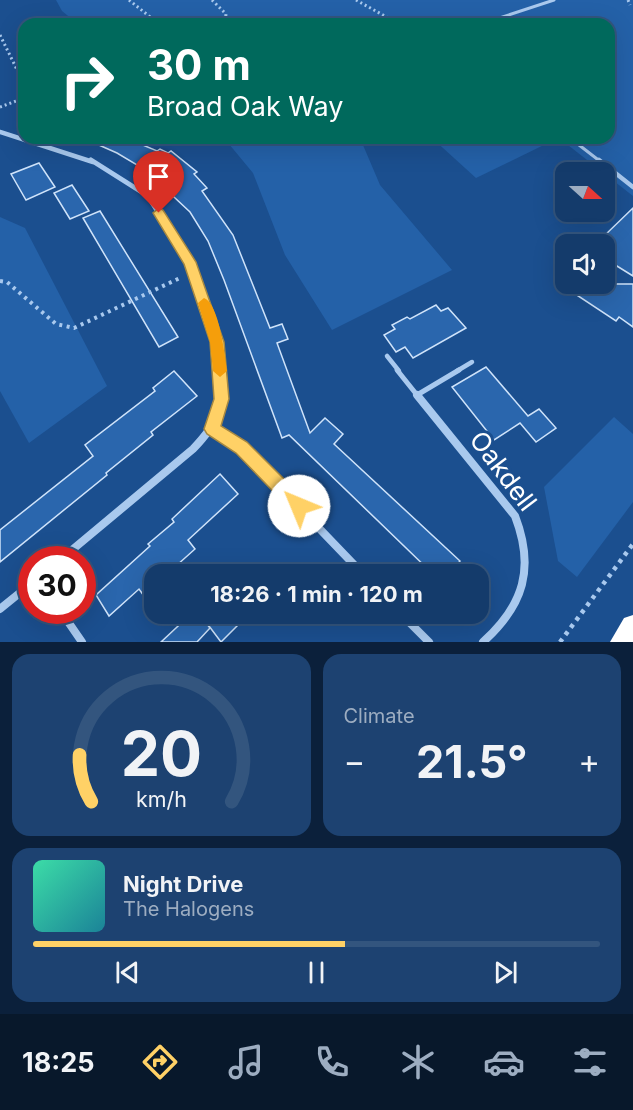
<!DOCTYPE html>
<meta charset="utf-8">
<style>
body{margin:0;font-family:Inter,sans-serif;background:#1d4271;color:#f1f3f6;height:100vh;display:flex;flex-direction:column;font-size:22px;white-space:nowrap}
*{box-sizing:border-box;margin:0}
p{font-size:20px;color:#9dadc1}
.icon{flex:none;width:33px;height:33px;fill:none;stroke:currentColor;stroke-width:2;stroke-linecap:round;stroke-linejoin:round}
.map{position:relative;height:642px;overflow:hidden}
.drawer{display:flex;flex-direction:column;gap:12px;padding:12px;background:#0b203b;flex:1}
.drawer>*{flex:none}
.top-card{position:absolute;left:18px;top:18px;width:597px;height:126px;border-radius:18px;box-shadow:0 6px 24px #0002,0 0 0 2px #33557e;background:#00695c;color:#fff;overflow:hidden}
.needle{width:39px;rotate:111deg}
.controls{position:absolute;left:555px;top:162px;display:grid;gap:12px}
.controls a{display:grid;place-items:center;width:60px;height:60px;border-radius:12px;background:#143b6b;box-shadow:0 6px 24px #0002,0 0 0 2px #33557e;font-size:30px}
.speed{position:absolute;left:18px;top:546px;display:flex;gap:12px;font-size:30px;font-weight:700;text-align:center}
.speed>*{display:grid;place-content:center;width:78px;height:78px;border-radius:50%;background:#143b6b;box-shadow:0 6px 24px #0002,0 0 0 2px #33557e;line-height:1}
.speed .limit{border:9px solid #d22;background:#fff;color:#111}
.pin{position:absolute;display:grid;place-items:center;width:51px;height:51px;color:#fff;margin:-62px -26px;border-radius:50% 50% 50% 0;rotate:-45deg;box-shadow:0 0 6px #0007}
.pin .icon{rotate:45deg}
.me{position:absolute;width:66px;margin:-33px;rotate:315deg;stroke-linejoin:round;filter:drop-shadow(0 0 4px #0008)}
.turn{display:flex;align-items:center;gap:21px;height:126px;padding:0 30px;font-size:27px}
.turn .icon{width:78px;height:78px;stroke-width:2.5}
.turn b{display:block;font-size:42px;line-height:51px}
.big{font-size:45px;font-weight:700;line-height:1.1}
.drawer .widget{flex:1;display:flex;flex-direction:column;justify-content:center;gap:9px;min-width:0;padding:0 21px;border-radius:18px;background:#1d4271}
.drawer .dial{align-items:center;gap:0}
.dial svg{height:156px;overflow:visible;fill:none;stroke:#33557e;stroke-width:7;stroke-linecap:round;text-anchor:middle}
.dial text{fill:#f1f3f6;stroke:none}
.song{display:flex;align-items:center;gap:18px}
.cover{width:72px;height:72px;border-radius:9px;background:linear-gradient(135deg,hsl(160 70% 55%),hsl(190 70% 35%))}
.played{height:6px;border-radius:3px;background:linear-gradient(90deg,#ffd166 55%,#33557e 55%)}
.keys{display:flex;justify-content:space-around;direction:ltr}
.heat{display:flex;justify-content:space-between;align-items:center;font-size:33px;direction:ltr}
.drawer .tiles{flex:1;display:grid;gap:12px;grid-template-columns:1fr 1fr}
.widget:last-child{grid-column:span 2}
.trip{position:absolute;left:144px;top:564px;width:345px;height:60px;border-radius:18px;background:#143b6b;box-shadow:0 6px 24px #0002,0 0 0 2px #33557e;font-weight:700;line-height:60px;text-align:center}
.menu{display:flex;height:96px;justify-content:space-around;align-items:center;background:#08182b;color:#9dadc1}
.menu .icon{width:42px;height:42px}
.menu .current{color:#ffd166}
.menu b{font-size:27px;color:#f1f3f6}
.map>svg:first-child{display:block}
.green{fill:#2461a8}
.building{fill:#2a66ad;stroke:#cfe3fa;stroke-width:1.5}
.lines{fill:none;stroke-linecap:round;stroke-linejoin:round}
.path-far2{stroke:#a9c9ee;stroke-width:3;stroke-dasharray:2 3;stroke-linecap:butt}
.path-far1{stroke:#a9c9ee;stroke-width:4;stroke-dasharray:3 4.5;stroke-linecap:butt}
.path{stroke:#a9c9ee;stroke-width:4.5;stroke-dasharray:4 5;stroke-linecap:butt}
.lane-far2{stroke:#a9c9ee;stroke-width:3}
.lane-far1{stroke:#a9c9ee;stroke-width:4.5}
.lane{stroke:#a9c9ee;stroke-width:5}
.street-far2{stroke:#a9c9ee;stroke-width:4.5}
.street-far1{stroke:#a9c9ee;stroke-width:5}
.street{stroke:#a9c9ee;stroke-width:8}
.highway{fill:#fff;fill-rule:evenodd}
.route{fill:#ffd166;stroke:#a68842;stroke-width:1.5}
.slow{fill:#f59e0b}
.labels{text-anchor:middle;stroke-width:6;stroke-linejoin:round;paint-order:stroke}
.near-street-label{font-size:26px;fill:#fff;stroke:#1b4f8f}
</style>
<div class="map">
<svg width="633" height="642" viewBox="0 0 633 642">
<rect width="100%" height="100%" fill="#1b4f8f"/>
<g class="green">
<path d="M56,0H633V196L559,138H609V24H78L62,11Z"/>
<path d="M224,138H360L380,185L452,270L332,330L285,255L253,173Z"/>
<path d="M432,138H545L550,142L476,178Z"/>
<path d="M0,217L25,228L107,386L29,443L0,391Z"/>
<path d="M614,417L633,434V502L577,577L558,561L544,487Z"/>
</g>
<g class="building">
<path d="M83,138H126L157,151L160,149L168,153L171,151L197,172L194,174L207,188L202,191L233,235L270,328L282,324L288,339L277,343L310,433L325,418L343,434L334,444L460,561L449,574H433L289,435L282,438L224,280L208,241L190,212L144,169L117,153Z"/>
<path d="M39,163L55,187L26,200L11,174Z"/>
<path d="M72,185L89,211L70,219L54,193Z"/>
<path d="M633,208V276L604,258V236Z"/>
<path d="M100,211L178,337L159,347L83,218Z"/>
<path d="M560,284H633V327L619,317L616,321Z"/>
<path d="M436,305L441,311L448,308L466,328L413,358L405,347L396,352L384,335L395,329L392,325L407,317L410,319Z"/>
<path d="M486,367L528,416L539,409L556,428L536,442L520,423L494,440L452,387Z"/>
<path d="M174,371L197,396L151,432L153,435L106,473L107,475L0,562V530L93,456L85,445L155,391L153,388Z"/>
<path d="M220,474L238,494L188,540L195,549L167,574H154V586L144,596L139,589L109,616L96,595L150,546L148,544L174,522L172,519Z"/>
<path d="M191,614H199L210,628L197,642H161Z"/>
<path d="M222,614H249L221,642L209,626Z"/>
</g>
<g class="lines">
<g class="path-far2">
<path d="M129,0L159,24"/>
<path d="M212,0L226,14L225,24"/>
<path d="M356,0L399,24"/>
<path d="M628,0L630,5"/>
<path d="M0,35L24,84"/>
<path d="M0,107L24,98"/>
</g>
<path class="path-far1" d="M0,281L7,282L56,324L74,328L182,277"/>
<path class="path" d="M560,642L633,544"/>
<g class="lane-far2">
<path d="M481,24L554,0"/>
<path d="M570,138L601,162"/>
</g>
<g class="lane-far1">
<path d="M599,160L633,187"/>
<path d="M387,356L399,371"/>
<path d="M457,371L472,362"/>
</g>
<path class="lane" d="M397,370L417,395L459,370"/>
<path class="street-far2" d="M0,132L93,162"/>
<path class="street-far1" d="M91,160L148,196L190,263L217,342L220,371"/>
<g class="street">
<path d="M417,395L515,516C535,568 524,605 483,642"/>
<path d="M212,429L241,447L363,574"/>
<path d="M60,560L193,449C220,421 223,408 219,370"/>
<path d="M0,609L32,583"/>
<path d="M60,610L82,642"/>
<path d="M401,614L429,642"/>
</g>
<path class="highway" d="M633,615V642H610L624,618Z"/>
</g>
<path class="route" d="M159,208L163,210L196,262L224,342L229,399L221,426L247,442L305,500L307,506L305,512L299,514L293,512L236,453L207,434L204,429L214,399L210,342L184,264L153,213Z"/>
<path class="slow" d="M204,298C219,303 225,356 227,371L220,377L213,371L210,342L198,303Z"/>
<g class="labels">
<g class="near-street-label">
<text transform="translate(503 471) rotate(53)" y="9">Oakdell</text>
</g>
</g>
</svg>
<div class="controls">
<a><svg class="needle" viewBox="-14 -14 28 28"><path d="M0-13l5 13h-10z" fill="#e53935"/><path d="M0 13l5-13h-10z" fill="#9dadc1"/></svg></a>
<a><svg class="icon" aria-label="sound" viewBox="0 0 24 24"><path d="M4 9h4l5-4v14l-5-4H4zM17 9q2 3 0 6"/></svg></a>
</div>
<div class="speed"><div class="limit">30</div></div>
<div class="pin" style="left:159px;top:213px;background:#d93025"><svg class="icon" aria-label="arrive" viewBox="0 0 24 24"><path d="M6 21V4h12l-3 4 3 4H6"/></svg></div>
<svg class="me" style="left:299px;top:506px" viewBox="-20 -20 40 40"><circle r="19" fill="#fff"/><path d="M0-13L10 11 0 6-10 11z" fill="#ffd166"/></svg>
<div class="trip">18:26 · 1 min · 120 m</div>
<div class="top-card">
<div class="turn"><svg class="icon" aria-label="right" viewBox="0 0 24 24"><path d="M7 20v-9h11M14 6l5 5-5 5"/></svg><div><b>30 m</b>Broad Oak Way</div></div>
</div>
</div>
<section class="drawer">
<div class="tiles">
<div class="widget dial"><svg viewBox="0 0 100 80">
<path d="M14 69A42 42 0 1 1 86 69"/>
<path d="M14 69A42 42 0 0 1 8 45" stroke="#ffd166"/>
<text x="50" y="56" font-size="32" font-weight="700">20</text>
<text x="50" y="72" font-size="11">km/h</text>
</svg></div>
<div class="widget"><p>Climate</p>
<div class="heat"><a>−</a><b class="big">21.5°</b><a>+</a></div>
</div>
<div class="widget">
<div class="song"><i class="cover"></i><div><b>Night Drive</b><p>The Halogens</p></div></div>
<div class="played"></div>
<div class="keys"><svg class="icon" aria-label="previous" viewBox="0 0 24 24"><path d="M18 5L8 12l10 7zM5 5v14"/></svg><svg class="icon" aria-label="pause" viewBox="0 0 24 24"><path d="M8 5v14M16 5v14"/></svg><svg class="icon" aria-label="next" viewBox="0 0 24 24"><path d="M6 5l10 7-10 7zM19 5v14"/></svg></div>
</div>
</div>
</section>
<nav class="menu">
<b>18:25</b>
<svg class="icon current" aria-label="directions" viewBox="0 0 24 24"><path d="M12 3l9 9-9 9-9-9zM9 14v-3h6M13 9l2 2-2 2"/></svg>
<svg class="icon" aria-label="music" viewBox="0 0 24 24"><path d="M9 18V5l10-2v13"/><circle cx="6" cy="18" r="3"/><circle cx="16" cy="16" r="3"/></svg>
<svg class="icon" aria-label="phone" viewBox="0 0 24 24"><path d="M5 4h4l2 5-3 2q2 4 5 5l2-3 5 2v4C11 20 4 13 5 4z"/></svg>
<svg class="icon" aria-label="climate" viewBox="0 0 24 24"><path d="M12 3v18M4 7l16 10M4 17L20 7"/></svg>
<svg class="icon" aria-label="car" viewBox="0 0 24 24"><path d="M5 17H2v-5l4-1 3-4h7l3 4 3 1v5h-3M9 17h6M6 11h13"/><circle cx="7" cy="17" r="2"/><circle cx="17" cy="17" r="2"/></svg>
<svg class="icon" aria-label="filters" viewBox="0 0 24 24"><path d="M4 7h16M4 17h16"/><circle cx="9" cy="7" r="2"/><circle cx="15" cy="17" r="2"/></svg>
</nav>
